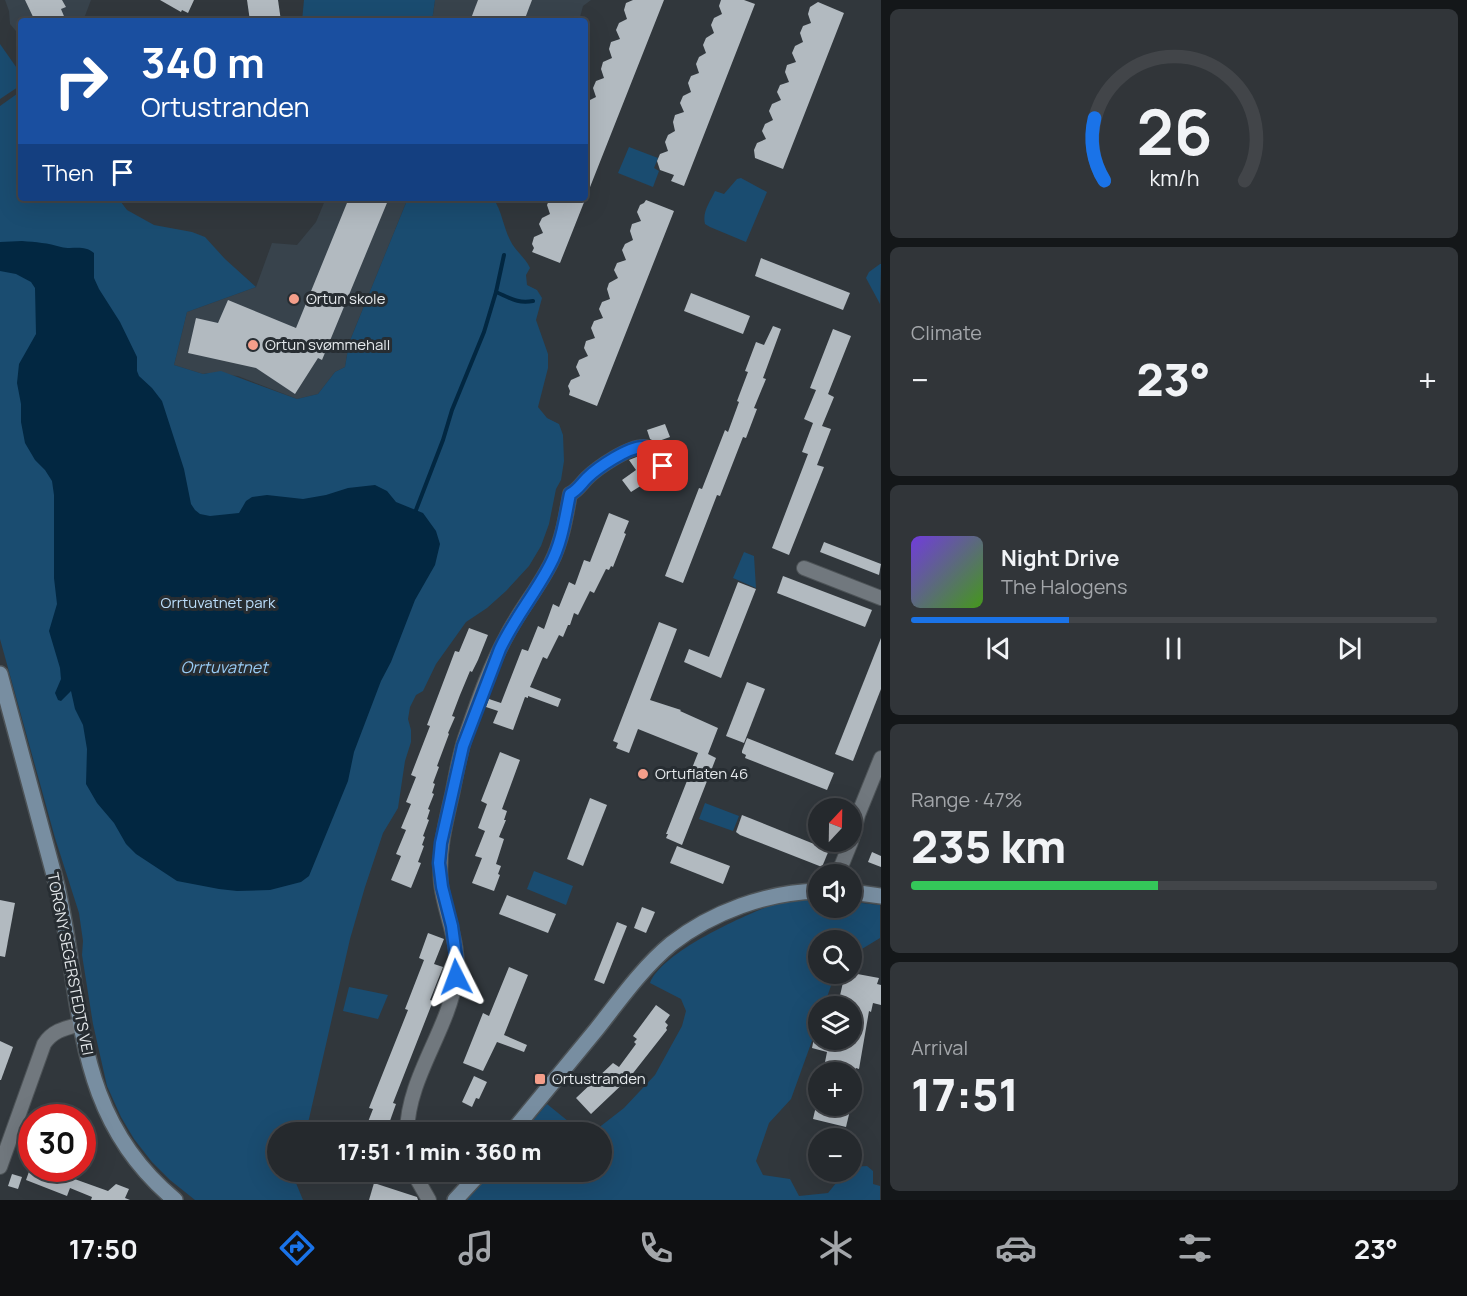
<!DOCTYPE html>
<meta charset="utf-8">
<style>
body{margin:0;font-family:Manrope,sans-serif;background:#313539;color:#f1f3f6;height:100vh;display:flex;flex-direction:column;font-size:22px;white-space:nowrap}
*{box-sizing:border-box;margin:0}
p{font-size:20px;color:#a3a6aa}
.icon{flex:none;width:33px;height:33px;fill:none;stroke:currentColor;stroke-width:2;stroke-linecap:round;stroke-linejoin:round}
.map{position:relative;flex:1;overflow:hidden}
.side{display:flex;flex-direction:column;gap:9px;padding:9px;background:#141719;width:586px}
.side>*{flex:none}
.hud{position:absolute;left:18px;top:18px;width:570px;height:183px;border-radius:6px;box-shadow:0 6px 24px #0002,0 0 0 2px #424549;background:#1a4fa0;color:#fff;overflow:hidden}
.needle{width:39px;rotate:22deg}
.controls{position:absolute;left:808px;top:798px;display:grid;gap:12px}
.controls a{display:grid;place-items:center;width:54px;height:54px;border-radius:50%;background:#25292d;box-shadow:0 6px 24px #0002,0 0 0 2px #424549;font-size:30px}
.speed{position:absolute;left:18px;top:1104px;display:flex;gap:12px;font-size:30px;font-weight:700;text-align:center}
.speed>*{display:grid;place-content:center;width:78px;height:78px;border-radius:50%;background:#25292d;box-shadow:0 6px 24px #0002,0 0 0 2px #424549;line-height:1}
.speed .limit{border:9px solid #d22;background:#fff;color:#111}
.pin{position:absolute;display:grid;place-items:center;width:51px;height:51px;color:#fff;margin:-26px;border-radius:12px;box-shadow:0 3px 9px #0006}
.me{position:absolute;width:66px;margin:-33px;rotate:357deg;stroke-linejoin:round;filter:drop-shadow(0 0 4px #0008)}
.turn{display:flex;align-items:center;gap:21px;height:126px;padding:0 24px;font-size:27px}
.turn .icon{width:78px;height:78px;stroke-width:2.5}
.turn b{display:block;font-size:42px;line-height:51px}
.then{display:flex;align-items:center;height:57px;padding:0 24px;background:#0003;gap:12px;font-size:22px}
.big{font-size:45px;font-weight:800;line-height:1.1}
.side .widget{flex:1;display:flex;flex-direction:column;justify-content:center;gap:9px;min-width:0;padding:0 21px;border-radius:9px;background:#313539}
.side .dial{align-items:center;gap:0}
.dial svg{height:156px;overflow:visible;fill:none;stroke:#424549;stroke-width:7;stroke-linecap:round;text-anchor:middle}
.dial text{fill:#f1f3f6;stroke:none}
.song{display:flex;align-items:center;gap:18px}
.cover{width:72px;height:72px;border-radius:9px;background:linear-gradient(135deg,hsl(260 70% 55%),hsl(100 70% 35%))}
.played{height:6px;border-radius:3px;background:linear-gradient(90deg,#1a73e8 30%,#424549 30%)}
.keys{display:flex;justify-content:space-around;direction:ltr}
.heat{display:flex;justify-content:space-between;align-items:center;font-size:33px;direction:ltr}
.charge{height:9px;border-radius:4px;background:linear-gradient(90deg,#34c759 47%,#424549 0)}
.trip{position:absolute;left:267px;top:1122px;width:345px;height:60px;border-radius:30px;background:#25292d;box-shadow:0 6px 24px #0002,0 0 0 2px #424549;font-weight:800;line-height:60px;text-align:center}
.tab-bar{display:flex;height:96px;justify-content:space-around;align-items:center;background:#0f1012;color:#a3a6aa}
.tab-bar .icon{width:42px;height:42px}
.tab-bar .selected{color:#1a73e8}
.tab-bar b{font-size:27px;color:#f1f3f6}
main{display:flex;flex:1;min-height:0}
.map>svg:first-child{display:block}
.built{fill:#38434c}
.green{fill:#1a4c70}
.water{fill:#022741}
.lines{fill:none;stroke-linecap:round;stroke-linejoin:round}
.stream{stroke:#022741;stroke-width:4}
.building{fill:#b2bac0}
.street-casing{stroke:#4d5357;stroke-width:16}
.secondary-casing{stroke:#4d5357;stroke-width:18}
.street{stroke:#71787e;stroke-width:14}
.secondary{stroke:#788ea1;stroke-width:15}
.route-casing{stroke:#114b97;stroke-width:15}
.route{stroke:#1a73e8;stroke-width:10}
.poi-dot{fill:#f49e8a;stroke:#272d32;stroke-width:2}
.labels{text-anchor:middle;stroke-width:6;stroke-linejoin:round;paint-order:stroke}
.poi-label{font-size:15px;fill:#e5e9ec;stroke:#272d32;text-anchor:start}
.park-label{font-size:15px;fill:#bbddfa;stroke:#272d32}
.street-label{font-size:15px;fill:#e5e9ec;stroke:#272d32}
.water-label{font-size:16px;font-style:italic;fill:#98ccf6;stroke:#272d32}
</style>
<main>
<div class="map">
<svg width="881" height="1200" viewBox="0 0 881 1200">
<rect width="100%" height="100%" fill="#31373c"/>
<g class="built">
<path d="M5,0H91L83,21H21V37L10,24L9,11Z"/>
<path d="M435,0H591L583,6L579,21H432Z"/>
<path d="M326,198H408L349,343L345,367L335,372L318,394L297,399L238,376L207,373L203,374L174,365L187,312L256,287L272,243L297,245L316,222Z"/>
</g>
<g class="green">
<path d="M304,0H435L432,21H302Z"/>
<path d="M0,44L21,74V85L0,99Z"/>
<path d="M21,91V198H118L127,210L154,225L192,232L205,237L225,259L256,287L187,312L174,365L203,374L221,371L297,399L318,394L335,372L345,367L349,343L408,198H493C502,211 503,226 510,240C515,251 525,257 530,268L526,275L527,285L537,290L542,298L536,320L548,354V368L538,407L547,418L559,424L563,435L564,461L561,480L556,489L549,524L541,546L529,566L506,591L487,608L466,622L436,664L423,691L416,695L410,707L408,719L411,730V742L405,761L398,808L383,833L365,887L350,939L306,1132H278V1172H298L296,1183L303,1200H195L170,1180L152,1162L134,1139L121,1117L107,1086L93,1024L82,955L83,941L79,913L55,838L0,639V106Z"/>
<path d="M629,147L658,158L654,168L659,171L653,187L618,173Z"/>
<path d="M741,178L767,192L746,242L710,227L705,224C702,212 710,202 715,191L724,194L737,179Z"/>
<path d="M880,264H881L880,304L866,278L869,272Z"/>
<path d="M744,552L754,556L756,588L733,578Z"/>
<path d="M705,803L739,816L733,831L699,819Z"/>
<path d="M534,871L573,886L566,905L527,889Z"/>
<path d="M819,899V908H852V902L880,905V938L852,955V940H819V974H835L824,1006H819V1032L813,1038L791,1099L769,1123L756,1161L763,1175L790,1179L799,1196L828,1193L845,1172H852V1167L867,1166L873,1171V1184L880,1186V1200H464L489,1172H602V1132H523L547,1104L579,1130L597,1129L624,1108L655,1075L682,1026L686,1011L681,999L650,983C663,951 745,915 777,903C790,899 806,900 819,899Z"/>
<path d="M349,987L388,995L378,1019L343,1011Z"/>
</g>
<path class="water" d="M22,241C36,242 48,243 61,247C73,250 83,244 94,253V278L99,289L120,322L137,357V371L139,376L152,388L162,401L184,469L191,504L195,510L200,514L210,516L239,513L246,501L252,497L267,495L303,499L326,495L348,488L375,485L387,491L396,502L423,513L436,531L440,544L435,565L415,600L391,662L381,681L354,752L348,781L309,876L301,882L270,890L237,891L219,889L177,881L136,854L126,844L114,823L97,803L86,784L87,749L83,725L75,709L71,691L61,701L58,700L55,693L61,679L60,668L49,631L57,604L54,578V495L52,481L45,470L35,460L25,443L21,422V404L17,383L19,364L36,334L35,288L31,282L16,274L0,271V242Z"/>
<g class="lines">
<g class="stream">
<path d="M496,292C510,298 518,304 533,301"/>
<path d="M416,510L443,440L452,410L484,332L496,292L504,255"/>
</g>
</g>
<g class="building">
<path d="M25,0H62L66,7L61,9L66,21H35Z"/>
<path d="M160,0H194L188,13L182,10L181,12Z"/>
<path d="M247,0H278L281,21H250Z"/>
<path d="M478,0H532L524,21H470Z"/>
<path d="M633,0H664L560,263L532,252L534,248L532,244L534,237L543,233L539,224L542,218L550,214L547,205L550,198H585V118L587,113L585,108L588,101L596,97L593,88L596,81L604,78L601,69L603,62L612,58L609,49L611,42L620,39L616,30L619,23L627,19L624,10L626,3Z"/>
<path d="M721,0H744L755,4L684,186L671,181L674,175L660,170L657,161L660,154L668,151L665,142L668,135L675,131L673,122L675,115L684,112L680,103L683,96L691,92L688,83L691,76L699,73L696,64L699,57L706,53L703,45L706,38L714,33L711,25L714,18L722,14L719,6Z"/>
<path d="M818,2L844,13L783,169L755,158L754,150L757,143L766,139L762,131L765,124L773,120L769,111L772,104L781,100L777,92L780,85L789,82L785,72L787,65L796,62L792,53L795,46L803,42L800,33L803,26L811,23L808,14L810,7Z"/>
<path d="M349,198H389L322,360L318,358L295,394L256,368L188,353L196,318L218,323L228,300L296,328Z"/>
<path d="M646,200L674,211L597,406L569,395L570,391L568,386L571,380L580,376L576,367L579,360L588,356L584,348L586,341L595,338L591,328L594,321L603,318L599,309L602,302L610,299L607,289L609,283L618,278L614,270L617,263L626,260L622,250L625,244L633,240L630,231L632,224L641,221L637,212L640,205L644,203Z"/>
<path d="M761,258L850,293L843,310L755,276Z"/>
<path d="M691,293L750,316L743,334L684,311Z"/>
<path d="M773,326L781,329L763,378L766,379L754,408L757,409L746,438L743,437L720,496L717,495L683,583L665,576L699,488L702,489L725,430L728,432L739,402L737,401L748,372L745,371L756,342L764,345Z"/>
<path d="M833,329L851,336L828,394L834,397L822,426L831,429L817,465L824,467L789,555L772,548L808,454L802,452L813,423L804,419L816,390L810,388Z"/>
<path d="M665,424L670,437L656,442L650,439L647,430Z"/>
<path d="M639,456H645L658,475L631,492L622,480L636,470L629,460Z"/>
<path d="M609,513L629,521L624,533L626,534L613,567L611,566L609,570L606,569L594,593L590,591L578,615L574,613L570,625H568L563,637L559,635L547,659L543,657L530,687L561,699L558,707L528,696V698L525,697L513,730L493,723L498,711L486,707L489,699L501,703L522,649L528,651L538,626L544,629L553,604L559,607L569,582L575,585L584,560L590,562Z"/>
<path d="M824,542L881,564L879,575L820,552Z"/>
<path d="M783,576L872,610L865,627L777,593Z"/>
<path d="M738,582L756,589L721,678L684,662L689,649L709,657Z"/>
<path d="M659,622L677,629L650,700L681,710L680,711L718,728L708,754L716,758L682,845L666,838L668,834H666L698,753L638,729L629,753L616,748L618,743L613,741Z"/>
<path d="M469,628L488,635L478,660L472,672L470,671L460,695L452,716L455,717L448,733L449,734L437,766L439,767L433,783L435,784L432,793L434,794L428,809L430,810L427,819L429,820L423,836L425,837L422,845L424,846L418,862L421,863L411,888L391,880L401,856L396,854L406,830L401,828L411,804L406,802L416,777L411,775L430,726L427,725L455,651L459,652Z"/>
<path d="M881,638V689L853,761L835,754Z"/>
<path d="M747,682L765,689L744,743L726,736Z"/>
<path d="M747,738L834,773L827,790L745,758L746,755L742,753V751Z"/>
<path d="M500,752L520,760L502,809L507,811L504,820H506L499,837L504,839L496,864L501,866L498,874L500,875L494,891L472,883L482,858L475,856L485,831L478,828L487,804L481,801Z"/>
<path d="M590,798L607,805L583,866L567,859Z"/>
<path d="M742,815L829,850L822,867L740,835L736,832Z"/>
<path d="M677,846L730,866L723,884L670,863Z"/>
<path d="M872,852L881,856V867L868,862Z"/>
<path d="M507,895L556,914L548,933L499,914Z"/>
<path d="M0,900L15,903L5,957L0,956Z"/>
<path d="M642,907L655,912L646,933L634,928Z"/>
<path d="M617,922L627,926L604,984L594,980Z"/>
<path d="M428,933L444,939L434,964L443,967L430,1000L433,1001L393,1103L396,1104L386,1132H364L373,1109L369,1108L408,1010L405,1009L424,960L419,958Z"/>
<path d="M509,967L528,975L504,1035L527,1045L524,1052L497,1042L483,1071L463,1063L483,1013L489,1016Z"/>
<path d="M852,973L879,978L877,984L881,985V1005L873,1003L871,1012L869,1011L859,1069L856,1068L855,1072H842L843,1066L825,1062L827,1052L812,1048L814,1038L830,1042V1040H852V1024L855,1008L838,1004L845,974Z"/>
<path d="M656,1005L670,1015L665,1022L668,1025L666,1028L667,1030L630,1077L591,1114L576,1098L613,1063L619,1067L636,1044L634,1042L637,1039L633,1036Z"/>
<path d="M0,1041L13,1047L1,1080H0Z"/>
<path d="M474,1076L487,1082L479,1099L476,1098L472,1107L462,1102Z"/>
<path d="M816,1106H851L846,1127L813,1119Z"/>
<path d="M31,1166L32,1168L41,1169L55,1174V1172L108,1191L116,1184L129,1189L125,1198L130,1200H91L92,1197L70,1188L67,1196L26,1180Z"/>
<path d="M12,1174L22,1177L18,1189L8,1186Z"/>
<path d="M374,1183L417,1197L418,1200H369Z"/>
</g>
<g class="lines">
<g class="street-casing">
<g id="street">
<path d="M804,568L881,598"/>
<path d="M852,839L858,815L881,758"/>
<path d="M838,874L851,842"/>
<path d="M407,1132C408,1077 448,1031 456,978C461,945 445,916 441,884C438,853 445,825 452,795C456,776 459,756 465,738C477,704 489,668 506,637C519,611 538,589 551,563C562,541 566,517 570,494C578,490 581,484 587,478C597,468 629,446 644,447C653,447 659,459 663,466"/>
<path d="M0,1167L44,1044C53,1030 66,1028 81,1024"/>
<path d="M413,1172L429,1200"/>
</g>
</g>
<g class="secondary-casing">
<g id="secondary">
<path d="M0,674L57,886C84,1004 72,1115 175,1200"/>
<path d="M852,892L881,896"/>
<path d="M512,1132C540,1098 568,1064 596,1030C619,1001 642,968 671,944C712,912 767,892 819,891"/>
<path d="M455,1200L481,1172"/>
</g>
</g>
<use href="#street" class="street"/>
<use href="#secondary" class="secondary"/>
</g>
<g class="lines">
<g class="route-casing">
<path id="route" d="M456,977V956L452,926L442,887L439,863L441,843L463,746L500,649C514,619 535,594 550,565C562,543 565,518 570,494C578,490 581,484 587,478C597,468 629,446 644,447C653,448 659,459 663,466"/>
</g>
<use href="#route" class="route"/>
</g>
<g class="poi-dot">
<circle cx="294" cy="299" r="6"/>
<circle cx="253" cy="345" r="6"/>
<circle cx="643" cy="774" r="6"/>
<rect x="534" y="1073" width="12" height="12" rx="3"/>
</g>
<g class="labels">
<g class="poi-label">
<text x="306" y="304">Ortun skole</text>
<text x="265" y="350">Ortun svømmehall</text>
<text x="655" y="779">Ortuflaten 46</text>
<text x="552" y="1084">Ortustranden</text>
</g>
<g class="park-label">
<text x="218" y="608">Orrtuvatnet park</text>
</g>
<g class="street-label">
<text transform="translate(70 964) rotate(79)" y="5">TORGNY SEGERSTEDTS VEI</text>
</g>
<g class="water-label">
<text x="224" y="673">Orrtuvatnet</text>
</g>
</g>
</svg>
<div class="controls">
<a><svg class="needle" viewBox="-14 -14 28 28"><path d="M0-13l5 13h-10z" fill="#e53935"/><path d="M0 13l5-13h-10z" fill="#a3a6aa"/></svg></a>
<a><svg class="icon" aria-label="sound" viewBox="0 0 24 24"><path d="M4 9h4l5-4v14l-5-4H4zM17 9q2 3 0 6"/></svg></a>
<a><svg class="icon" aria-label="search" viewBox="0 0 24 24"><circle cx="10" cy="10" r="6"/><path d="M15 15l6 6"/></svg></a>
<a><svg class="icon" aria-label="layers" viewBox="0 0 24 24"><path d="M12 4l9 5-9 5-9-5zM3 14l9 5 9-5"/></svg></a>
<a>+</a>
<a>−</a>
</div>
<div class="speed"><div class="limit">30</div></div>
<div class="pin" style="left:663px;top:466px;background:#d93025"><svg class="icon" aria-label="arrive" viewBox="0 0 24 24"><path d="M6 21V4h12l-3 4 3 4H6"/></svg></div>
<svg class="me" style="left:456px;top:977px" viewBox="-20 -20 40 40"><path d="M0-17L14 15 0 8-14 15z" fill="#1a73e8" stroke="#fff" stroke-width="4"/></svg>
<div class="trip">17:51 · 1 min · 360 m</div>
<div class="hud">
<div class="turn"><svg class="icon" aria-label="right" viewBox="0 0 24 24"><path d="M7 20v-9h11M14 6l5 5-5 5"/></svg><div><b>340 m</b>Ortustranden</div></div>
<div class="then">Then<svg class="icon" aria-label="arrive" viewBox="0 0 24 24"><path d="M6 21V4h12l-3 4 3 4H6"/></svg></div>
</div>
</div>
<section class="side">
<div class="widget dial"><svg viewBox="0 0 100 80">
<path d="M14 69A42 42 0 1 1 86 69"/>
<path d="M14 69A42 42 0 0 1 9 37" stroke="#1a73e8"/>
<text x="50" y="56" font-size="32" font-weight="700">26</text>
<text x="50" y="72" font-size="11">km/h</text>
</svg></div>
<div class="widget"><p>Climate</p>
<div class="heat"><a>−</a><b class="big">23°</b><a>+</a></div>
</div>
<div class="widget">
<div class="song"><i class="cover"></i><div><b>Night Drive</b><p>The Halogens</p></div></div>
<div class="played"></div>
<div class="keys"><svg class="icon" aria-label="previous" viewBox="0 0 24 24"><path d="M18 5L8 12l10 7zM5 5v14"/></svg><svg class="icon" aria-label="pause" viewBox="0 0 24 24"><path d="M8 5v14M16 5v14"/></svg><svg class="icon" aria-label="next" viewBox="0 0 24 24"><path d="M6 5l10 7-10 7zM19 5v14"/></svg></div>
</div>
<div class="widget"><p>Range · 47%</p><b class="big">235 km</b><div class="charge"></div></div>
<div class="widget"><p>Arrival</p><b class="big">17:51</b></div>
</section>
</main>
<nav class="tab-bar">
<b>17:50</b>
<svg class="icon selected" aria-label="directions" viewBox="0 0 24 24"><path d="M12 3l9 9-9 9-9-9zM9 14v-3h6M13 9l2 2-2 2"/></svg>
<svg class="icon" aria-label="music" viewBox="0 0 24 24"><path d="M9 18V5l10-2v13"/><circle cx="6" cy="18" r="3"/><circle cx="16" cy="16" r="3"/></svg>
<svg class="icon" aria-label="phone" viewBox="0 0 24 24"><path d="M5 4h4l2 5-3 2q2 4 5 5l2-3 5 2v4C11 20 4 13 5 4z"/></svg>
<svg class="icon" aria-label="climate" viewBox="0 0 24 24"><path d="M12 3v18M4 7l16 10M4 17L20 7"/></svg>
<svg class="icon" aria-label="car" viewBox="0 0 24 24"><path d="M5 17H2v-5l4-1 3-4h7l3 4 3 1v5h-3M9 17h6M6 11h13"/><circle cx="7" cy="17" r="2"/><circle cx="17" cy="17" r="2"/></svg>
<svg class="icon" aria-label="filters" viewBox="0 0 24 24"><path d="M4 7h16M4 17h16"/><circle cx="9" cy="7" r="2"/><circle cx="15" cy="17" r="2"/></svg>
<b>23°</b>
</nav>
